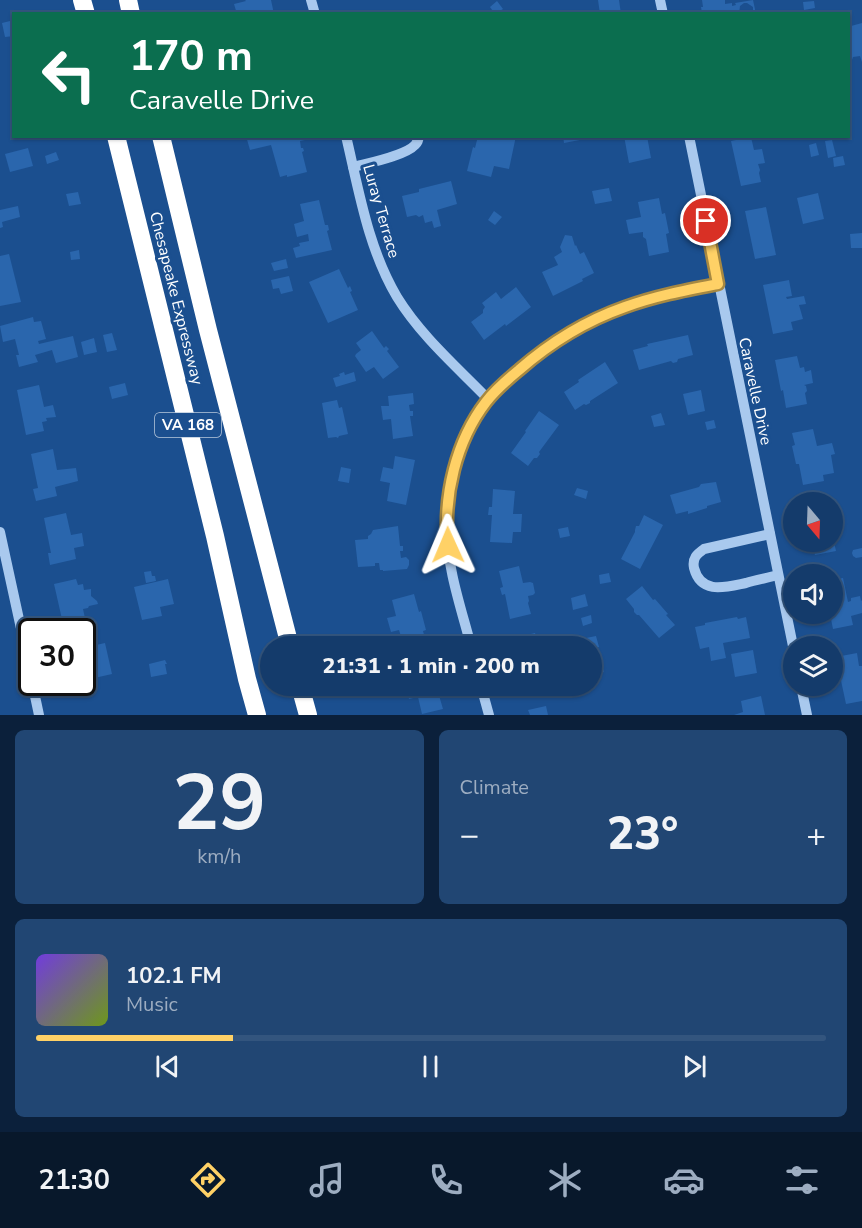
<!DOCTYPE html>
<meta charset="utf-8">
<style>
body{margin:0;font-family:"Nunito Sans",sans-serif;background:#214673;color:#f1f3f6;height:100vh;display:flex;flex-direction:column;font-size:22px;white-space:nowrap}
*{box-sizing:border-box;margin:0}
p{font-size:20px;color:#9dadc1}
.icon{flex:none;width:33px;height:33px;fill:none;stroke:currentColor;stroke-width:2;stroke-linecap:round;stroke-linejoin:round}
.map{position:relative;height:715px;overflow:hidden}
.side{display:flex;flex-direction:column;gap:15px;padding:15px;background:#0b203b;flex:1}
.side>*{flex:none}
.guide{position:absolute;left:12px;top:12px;width:838px;height:126px;border-radius:0px;box-shadow:0 2px 4px #0004,0 0 0 2px #33557e;background:#0b6e4f;color:#fff;overflow:hidden}
.needle{width:39px;rotate:161deg}
.buttons{position:absolute;left:783px;top:492px;display:grid;gap:12px}
.buttons a{display:grid;place-items:center;width:60px;height:60px;border-radius:50%;background:#143b6b;box-shadow:0 2px 4px #0004,0 0 0 2px #33557e;font-size:30px}
.speed{position:absolute;left:18px;top:618px;display:flex;gap:12px;font-size:30px;font-weight:700;text-align:center}
.speed>*{display:grid;place-content:center;width:78px;height:78px;border-radius:50%;background:#143b6b;box-shadow:0 2px 4px #0004,0 0 0 2px #33557e;line-height:1}
.speed .limit{border:3px solid #111;border-radius:9px;background:#fff;color:#111}
.pin{position:absolute;display:grid;place-items:center;width:51px;height:51px;color:#fff;margin:-26px;border:3px solid #fff;border-radius:50%;box-shadow:0 2px 6px #0007}
.me{position:absolute;width:66px;margin:-33px;rotate:359deg;stroke-linejoin:round;filter:drop-shadow(0 0 4px #0008)}
.turn{display:flex;align-items:center;gap:21px;height:126px;padding:0 18px;font-size:27px}
.turn .icon{width:78px;height:78px;stroke-width:2.5}
.turn b{display:block;font-size:42px;line-height:51px}
.big{font-size:45px;font-weight:800;line-height:1.1}
.side .widget{flex:1;display:flex;flex-direction:column;justify-content:center;gap:9px;min-width:0;padding:0 21px;border-radius:9px;background:#214673}
.side .dial{align-items:center;gap:0}
.dial b{font-size:78px;line-height:1}
.song{display:flex;align-items:center;gap:18px}
.cover{width:72px;height:72px;border-radius:9px;background:linear-gradient(135deg,hsl(260 70% 55%),hsl(80 70% 35%))}
.played{height:6px;border-radius:3px;background:linear-gradient(90deg,#ffd166 25%,#33557e 25%)}
.keys{display:flex;justify-content:space-around;direction:ltr}
.heat{display:flex;justify-content:space-between;align-items:center;font-size:33px;direction:ltr}
.side .tiles{flex:1;display:grid;gap:15px;grid-template-columns:1fr 1fr}
.widget:last-child{grid-column:span 2}
.trip{position:absolute;left:260px;top:636px;width:342px;height:60px;border-radius:30px;background:#143b6b;box-shadow:0 2px 4px #0004,0 0 0 2px #33557e;font-weight:800;line-height:60px;text-align:center}
.tab-bar{display:flex;height:96px;justify-content:space-around;align-items:center;background:#08182b;color:#9dadc1}
.tab-bar .icon{width:42px;height:42px}
.tab-bar .selected{color:#ffd166}
.tab-bar b{font-size:27px;color:#f1f3f6}
.map>svg:first-child{display:block}
.building{fill:#2a66ad}
.lines{fill:none;stroke-linecap:round;stroke-linejoin:round}
.minor{stroke:#a9c9ee;stroke-width:10}
.highway{stroke:#fff;stroke-width:18}
.route-casing{stroke:#a68842;stroke-width:15}
.route{stroke:#ffd166;stroke-width:10}
.labels{text-anchor:middle;stroke-width:6;stroke-linejoin:round;paint-order:stroke}
.shield{fill:#1b4f8f;stroke:#bbcadd;stroke-width:1.5}
.shield-label{font-size:15px;font-weight:bold;fill:#fff}
.street-label{font-size:16px;fill:#fff;stroke:#1b4f8f}
</style>
<div class="map">
<svg width="862" height="715" viewBox="0 0 862 715">
<rect width="100%" height="100%" fill="#1b4f8f"/>
<g class="building">
<path d="M245,0H271L274,14H237L234,4L246,1Z"/>
<path d="M598,0H619L621,14H600Z"/>
<path d="M702,0H725V4L732,3V6L736,5L735,3L753,0L756,14H753V7L747,3H744L740,6L739,14L702,13L701,7H703Z"/>
<path d="M497,1L503,9L495,14L490,7Z"/>
<path d="M814,1L815,8L804,10L803,2Z"/>
<path d="M14,20V36L5,37L2,23Z"/>
<path d="M862,23V62L860,56L853,57L849,68V37L852,33L851,26Z"/>
<path d="M246,136H271V138L279,136H304L305,140L300,141L301,148H303L304,151L302,152L307,172L287,177V175L280,177L271,145L250,150Z"/>
<path d="M478,136H516L509,169L494,166L491,177L467,171L473,147L475,148Z"/>
<path d="M563,136H584L585,139L564,143Z"/>
<path d="M624,136H647L651,158L629,163Z"/>
<path d="M751,137L754,150L762,149L765,163L758,164L760,170L759,173L761,182L741,186L731,141Z"/>
<path d="M832,140L836,156L828,158L825,141Z"/>
<path d="M816,143L819,155L811,157L809,145Z"/>
<path d="M28,148L33,166L10,172L5,154Z"/>
<path d="M56,152L59,160L47,164L45,156Z"/>
<path d="M843,156L845,165L834,167L833,158Z"/>
<path d="M451,181L457,204L437,210L441,226L434,228L432,221L425,223L423,215L419,217L416,215L407,217L402,196L419,192V189Z"/>
<path d="M609,188L612,201L595,204L592,191Z"/>
<path d="M78,192L81,204L69,206L66,194Z"/>
<path d="M818,193L824,219L803,224L797,198Z"/>
<path d="M659,198L662,214L665,213L669,233L666,234L669,252L649,256L646,239L643,237V232L629,234L626,220L641,217L638,202Z"/>
<path d="M319,200L325,225H328L329,230L327,231L332,250L296,258L293,248L300,246L299,243L309,241L308,234L297,237L294,224L304,221L300,204Z"/>
<path d="M18,206L20,217L2,222L3,227L0,228V210Z"/>
<path d="M766,207L776,255L755,259L745,211Z"/>
<path d="M494,211L502,217L495,225L488,220Z"/>
<path d="M862,233V248H851L850,234Z"/>
<path d="M565,235L572,236L575,246L576,245L580,254L584,252L594,273L582,279L583,281L553,296L542,272L558,265L554,257L562,252L560,247Z"/>
<path d="M79,250L80,259L71,260L70,252Z"/>
<path d="M9,254L21,302L0,306V256Z"/>
<path d="M286,259L288,268L274,271L271,263Z"/>
<path d="M339,269L348,288L350,286L352,291L350,292L358,310L328,323L309,282Z"/>
<path d="M289,276L293,291L281,294L279,288L273,289L271,280Z"/>
<path d="M789,280L792,296L786,297L787,299L804,296L806,304L799,305L803,319L791,322L793,330L773,334L763,285Z"/>
<path d="M516,287L531,307L506,326L505,324L484,340L471,322L483,313V310L485,307L482,303L496,292L501,299Z"/>
<path d="M33,317L34,322L41,321L46,339L38,341L39,344L73,336L78,357L56,363L52,350L35,355L38,362L19,367L16,355H19L15,339L3,342L0,326Z"/>
<path d="M372,331L384,348L386,346L389,349L387,351L399,367L383,379L374,367L366,372L355,356L356,354L361,350L356,343Z"/>
<path d="M112,333L117,350L107,352L103,335Z"/>
<path d="M688,335L693,355L678,359L677,362L673,363L671,361L639,370L633,350L648,346L647,344Z"/>
<path d="M94,338L97,352L84,355L81,342Z"/>
<path d="M797,356L800,368L804,367L805,372L811,370L813,383L804,385L806,386L807,391L805,393L807,404L786,408L783,390L781,391L775,360Z"/>
<path d="M605,362L618,383L590,401V403L586,405L584,404L575,410L564,392L579,382L578,380Z"/>
<path d="M344,372L345,375L354,372L356,381L336,387L333,378L340,376L339,374Z"/>
<path d="M125,383L128,395L112,399L109,387Z"/>
<path d="M39,385L44,407L53,405L56,417L46,418L47,421L42,422L44,431L26,435L17,390Z"/>
<path d="M701,390L705,411L688,415L683,394Z"/>
<path d="M413,393L414,404L409,405L410,411H413V416H410L413,436L393,439L391,419L383,420L381,406H389L388,396Z"/>
<path d="M337,400L339,408L342,407L348,434L339,436L338,438L336,437L328,438L322,403Z"/>
<path d="M539,411L559,425L539,452L540,454L537,458H534L528,466L511,453L526,432L525,431Z"/>
<path d="M661,413L665,425L654,427L651,416Z"/>
<path d="M714,420L716,428L707,430L705,422Z"/>
<path d="M813,429L817,446L832,443L835,454L831,455L834,473L823,475L824,481L803,485L799,464H796L792,446L795,445L792,433Z"/>
<path d="M53,449L57,470L76,468L78,481L55,487L57,496L36,501L33,489L38,488L31,454Z"/>
<path d="M395,456L415,460L406,505L387,501L390,483L380,481L383,467L393,469Z"/>
<path d="M341,467L351,469L349,483L338,481Z"/>
<path d="M716,482L721,502L707,506V508L688,514V511L676,514L670,495L699,487L701,484Z"/>
<path d="M577,488L588,491L586,499L574,495Z"/>
<path d="M493,489L515,491L513,514H522L521,532H513L512,543L490,542L492,515H488L489,507H492Z"/>
<path d="M66,513L71,535L82,533L84,546L74,548L76,559L50,565L48,553H51L44,518Z"/>
<path d="M644,515L663,525L640,569L621,559L635,532V530L636,526H639Z"/>
<path d="M398,526L400,546H403V551H400L401,558L406,557L409,560V565L407,569L383,571V570H380L379,563H375V566L358,567L355,540L368,539V536L371,534L373,530Z"/>
<path d="M568,527L570,536L560,538L558,529Z"/>
<path d="M812,542H834L836,551L815,555Z"/>
<path d="M862,548V557L856,558L853,556L852,553L853,550Z"/>
<path d="M519,566L523,583L530,582L533,583L535,593L533,595L528,596L529,601L528,603L531,614L510,619L505,594L502,595L500,588L503,587L499,571Z"/>
<path d="M151,571L152,576H155L156,581L146,583L144,572Z"/>
<path d="M609,573L611,582L600,584L599,575Z"/>
<path d="M843,578L848,602L851,601V598L860,596L861,601L862,600V613L851,616L853,625L833,629L830,614H832V580Z"/>
<path d="M76,579L78,585L83,584L84,590L91,589V596L97,601L98,604L89,606L88,608L83,609L86,623L64,628L54,584Z"/>
<path d="M168,579L174,604L160,607L162,616L142,620L134,587Z"/>
<path d="M642,586L653,600L655,599L668,614L666,615L675,625L659,638L639,615H637L634,612V609L626,599Z"/>
<path d="M414,594L419,612L421,611L426,630L423,631L426,642L410,646H404L399,630L391,632L387,618L396,616L392,600Z"/>
<path d="M585,594L588,606L573,610L571,598Z"/>
<path d="M591,615L592,623L583,626L581,618Z"/>
<path d="M737,617L738,619L746,617L750,638L723,643L726,658L711,661L709,647L700,649L695,627L705,625V623Z"/>
<path d="M535,633L539,646H517L515,638Z"/>
<path d="M596,636L599,647L591,649V646H588L586,638Z"/>
<path d="M105,643L112,674L90,679L88,669L84,670L82,664V658H85L83,648Z"/>
<path d="M753,650L757,673L735,677L731,654Z"/>
<path d="M857,653L859,666H862V701L846,704L836,657Z"/>
<path d="M599,654L604,672L591,675V656Z"/>
<path d="M165,660L167,664H165L167,674L151,677L149,664Z"/>
<path d="M413,686H437V688L440,687L441,691L438,692L443,709L422,714L418,697L409,699L406,687Z"/>
<path d="M527,686H547L528,691Z"/>
<path d="M761,696L765,715H734L743,712L741,701Z"/>
<path d="M546,706L548,715H530L528,710Z"/>
</g>
<g class="lines">
<g class="minor">
<path d="M311,0L315,14"/>
<path d="M660,0L663,14"/>
<path d="M346,136C359,191 368,248 397,297C421,336 457,367 488,399"/>
<path d="M689,136L794,651"/>
<path d="M353,167C368,163 405,156 415,145C418,142 418,141 419,136"/>
<path d="M0,532L32,679"/>
<path d="M770,534L704,549C697,554 692,558 694,568C701,595 726,587 746,583C756,580 767,578 778,575"/>
<path d="M471,646C462,611 447,568 447,531C446,486 459,440 485,403C494,391 506,381 517,371C550,343 585,321 626,306C656,296 687,290 718,284"/>
<path d="M32,682L39,715"/>
<path d="M481,686L489,715"/>
<path d="M801,686L807,715"/>
</g>
<g class="highway">
<path d="M82,0L86,14"/>
<path d="M128,0L131,14"/>
<path d="M116,136L215,536L247,679L257,715"/>
<path d="M161,136L208,330L290,646"/>
<path d="M300,686L308,715"/>
</g>
</g>
<g class="lines">
<g class="route-casing">
<path id="route" d="M448,545C443,496 456,441 486,402C496,389 507,380 519,370C551,342 585,321 625,307C655,296 687,290 718,284L706,221"/>
</g>
<use href="#route" class="route"/>
</g>
<g class="labels">
<rect class="shield" x="155" y="413" width="66" height="24" rx="4.5"/>
<g class="shield-label">
<text x="188" y="430">VA 168</text>
</g>
<g class="street-label">
<text transform="translate(382 211) rotate(74)" y="6">Luray Terrace</text>
<text transform="translate(177 298) rotate(76)" y="6">Chesapeake Expressway</text>
<text transform="translate(756 391) rotate(78)" y="6">Caravelle Drive</text>
</g>
</g>
</svg>
<div class="buttons">
<a><svg class="needle" viewBox="-14 -14 28 28"><path d="M0-13l5 13h-10z" fill="#e53935"/><path d="M0 13l5-13h-10z" fill="#9dadc1"/></svg></a>
<a><svg class="icon" aria-label="sound" viewBox="0 0 24 24"><path d="M4 9h4l5-4v14l-5-4H4zM17 9q2 3 0 6"/></svg></a>
<a><svg class="icon" aria-label="layers" viewBox="0 0 24 24"><path d="M12 4l9 5-9 5-9-5zM3 14l9 5 9-5"/></svg></a>
</div>
<div class="speed"><div class="limit">30</div></div>
<div class="pin" style="left:706px;top:221px;background:#d93025"><svg class="icon" aria-label="arrive" viewBox="0 0 24 24"><path d="M6 21V4h12l-3 4 3 4H6"/></svg></div>
<svg class="me" style="left:448px;top:545px" viewBox="-20 -20 40 40"><path d="M0-17L14 15 0 8-14 15z" fill="#ffd166" stroke="#fff" stroke-width="4"/></svg>
<div class="trip">21:31 · 1 min · 200 m</div>
<div class="guide">
<div class="turn"><svg class="icon" aria-label="left" viewBox="0 0 24 24"><path d="M17 20v-9H6M10 6l-5 5 5 5"/></svg><div><b>170 m</b>Caravelle Drive</div></div>
</div>
</div>
<section class="side">
<div class="tiles">
<div class="widget dial"><b>29</b><p>km/h</p></div>
<div class="widget"><p>Climate</p>
<div class="heat"><a>−</a><b class="big">23°</b><a>+</a></div>
</div>
<div class="widget">
<div class="song"><i class="cover"></i><div><b>102.1 FM</b><p>Music</p></div></div>
<div class="played"></div>
<div class="keys"><svg class="icon" aria-label="previous" viewBox="0 0 24 24"><path d="M18 5L8 12l10 7zM5 5v14"/></svg><svg class="icon" aria-label="pause" viewBox="0 0 24 24"><path d="M8 5v14M16 5v14"/></svg><svg class="icon" aria-label="next" viewBox="0 0 24 24"><path d="M6 5l10 7-10 7zM19 5v14"/></svg></div>
</div>
</div>
</section>
<nav class="tab-bar">
<b>21:30</b>
<svg class="icon selected" aria-label="directions" viewBox="0 0 24 24"><path d="M12 3l9 9-9 9-9-9zM9 14v-3h6M13 9l2 2-2 2"/></svg>
<svg class="icon" aria-label="music" viewBox="0 0 24 24"><path d="M9 18V5l10-2v13"/><circle cx="6" cy="18" r="3"/><circle cx="16" cy="16" r="3"/></svg>
<svg class="icon" aria-label="phone" viewBox="0 0 24 24"><path d="M5 4h4l2 5-3 2q2 4 5 5l2-3 5 2v4C11 20 4 13 5 4z"/></svg>
<svg class="icon" aria-label="climate" viewBox="0 0 24 24"><path d="M12 3v18M4 7l16 10M4 17L20 7"/></svg>
<svg class="icon" aria-label="car" viewBox="0 0 24 24"><path d="M5 17H2v-5l4-1 3-4h7l3 4 3 1v5h-3M9 17h6M6 11h13"/><circle cx="7" cy="17" r="2"/><circle cx="17" cy="17" r="2"/></svg>
<svg class="icon" aria-label="filters" viewBox="0 0 24 24"><path d="M4 7h16M4 17h16"/><circle cx="9" cy="7" r="2"/><circle cx="15" cy="17" r="2"/></svg>
</nav>
